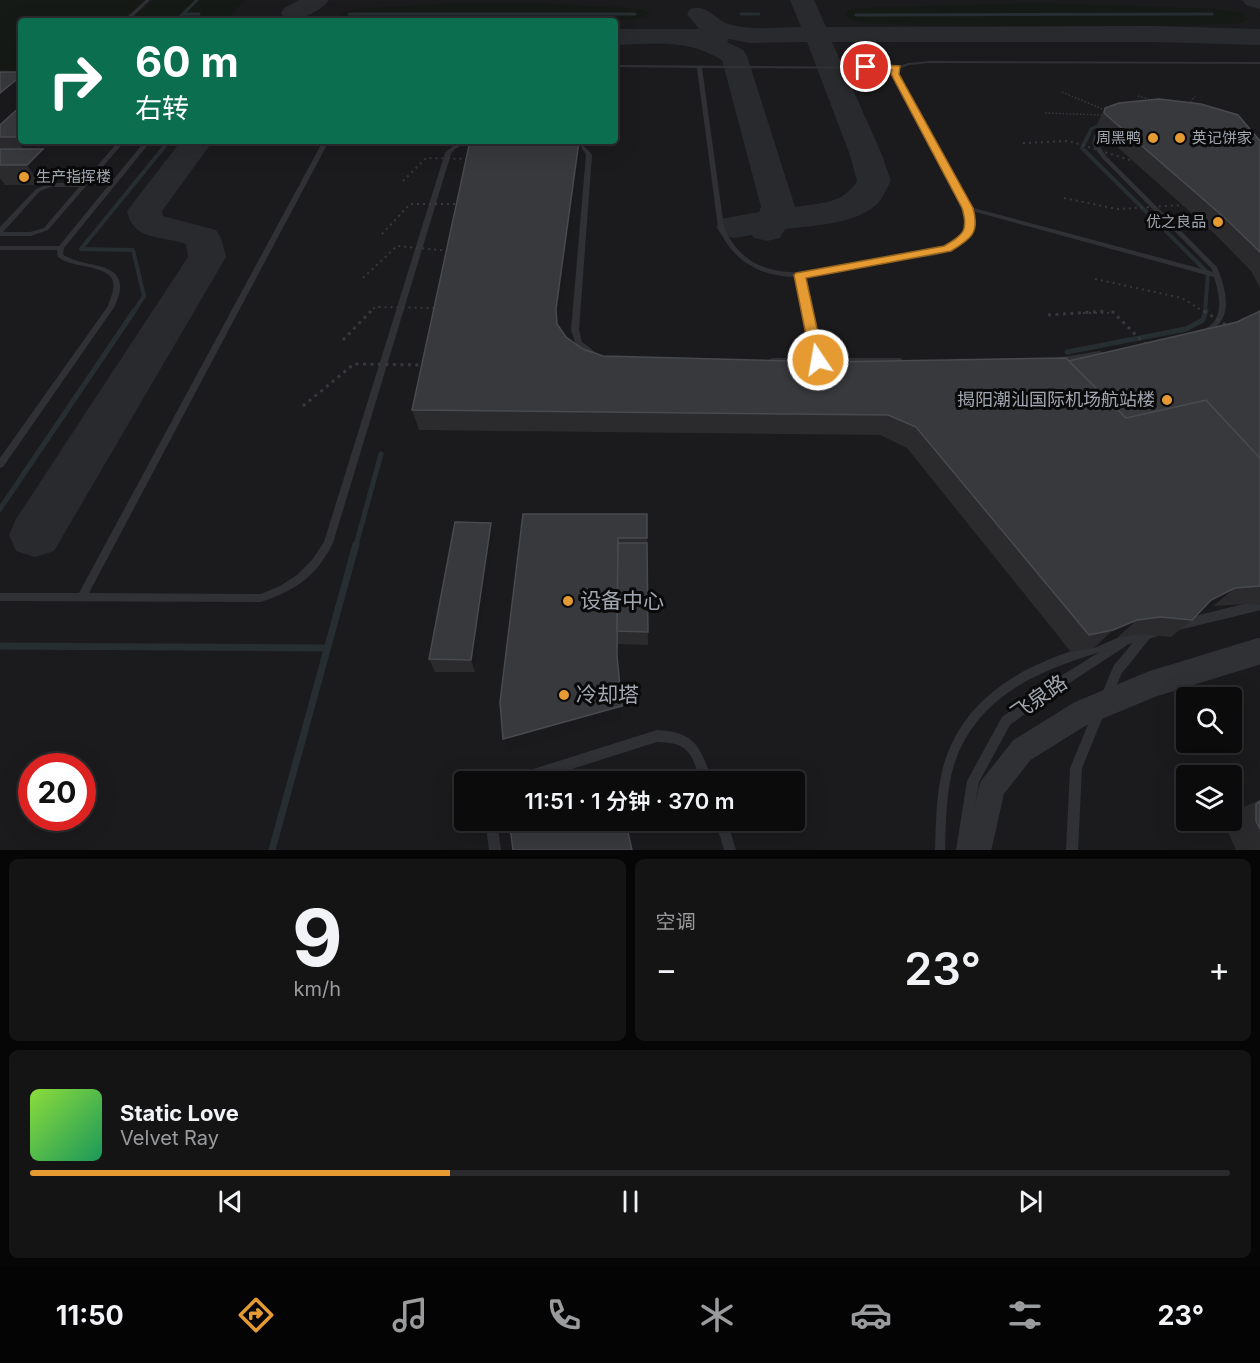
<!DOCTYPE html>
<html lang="zh">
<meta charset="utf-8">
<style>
body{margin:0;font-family:Inter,"Noto Sans SC",sans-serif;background:#141415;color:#f1f3f6;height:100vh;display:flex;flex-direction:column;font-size:22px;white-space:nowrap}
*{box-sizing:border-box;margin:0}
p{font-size:20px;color:#9a9b9d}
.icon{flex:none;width:33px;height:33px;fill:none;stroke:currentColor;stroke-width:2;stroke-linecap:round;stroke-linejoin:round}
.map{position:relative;height:850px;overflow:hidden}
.details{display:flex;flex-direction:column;gap:9px;padding:9px;background:#060607;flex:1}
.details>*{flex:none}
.banner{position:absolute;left:18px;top:18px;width:600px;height:126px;border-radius:6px;box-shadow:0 6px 24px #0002,0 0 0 2px #2b2b2d;background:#0b6e4f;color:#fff;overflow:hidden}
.fabs{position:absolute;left:1176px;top:687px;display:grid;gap:12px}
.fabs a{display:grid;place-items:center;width:66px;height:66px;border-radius:6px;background:#0b0b0c;box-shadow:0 6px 24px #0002,0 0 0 2px #2b2b2d;font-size:30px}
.speed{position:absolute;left:18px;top:753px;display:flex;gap:12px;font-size:30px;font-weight:700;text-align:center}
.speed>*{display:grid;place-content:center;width:78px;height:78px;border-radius:50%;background:#0b0b0c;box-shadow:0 6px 24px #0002,0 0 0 2px #2b2b2d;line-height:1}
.speed .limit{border:9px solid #d22;background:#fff;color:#111}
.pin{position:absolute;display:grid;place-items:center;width:51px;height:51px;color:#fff;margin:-26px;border:3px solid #fff;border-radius:50%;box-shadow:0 2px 6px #0007}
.me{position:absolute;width:66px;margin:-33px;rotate:348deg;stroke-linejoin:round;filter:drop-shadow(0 0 4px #0008)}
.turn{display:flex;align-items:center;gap:21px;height:126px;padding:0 18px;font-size:27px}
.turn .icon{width:78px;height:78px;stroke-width:2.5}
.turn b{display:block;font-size:42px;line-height:51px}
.big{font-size:45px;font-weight:600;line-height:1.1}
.details .widget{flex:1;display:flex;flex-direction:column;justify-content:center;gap:9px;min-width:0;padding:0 21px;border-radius:9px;background:#141415}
.details .dial{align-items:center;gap:0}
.dial b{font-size:78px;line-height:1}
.song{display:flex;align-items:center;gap:18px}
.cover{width:72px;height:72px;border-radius:9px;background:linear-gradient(135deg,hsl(90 70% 55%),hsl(150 70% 35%))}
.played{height:6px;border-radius:3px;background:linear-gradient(90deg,#e59a32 35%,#2b2b2d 35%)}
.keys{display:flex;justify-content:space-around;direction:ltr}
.heat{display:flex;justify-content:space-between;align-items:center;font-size:33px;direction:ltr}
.details .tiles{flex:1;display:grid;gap:9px;grid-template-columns:1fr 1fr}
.widget:last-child{grid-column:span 2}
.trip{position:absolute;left:454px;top:771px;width:351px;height:60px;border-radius:6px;background:#0b0b0c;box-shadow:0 6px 24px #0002,0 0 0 2px #2b2b2d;font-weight:600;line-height:60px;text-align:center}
.tabs{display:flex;height:96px;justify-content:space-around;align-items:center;background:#040405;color:#9a9b9d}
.tabs .icon{width:42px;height:42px}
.tabs .current{color:#e59a32}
.tabs b{font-size:27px;color:#f1f3f6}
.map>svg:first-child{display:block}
.built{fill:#1b1b1d;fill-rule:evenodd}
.green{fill:#161a16}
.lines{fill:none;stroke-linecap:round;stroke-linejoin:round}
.stream-far3{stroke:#262e32;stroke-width:3}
.stream-far2{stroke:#262e32;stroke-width:4}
.stream-far1{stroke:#262e32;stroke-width:5}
.stream{stroke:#262e32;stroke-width:7}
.taxiway{fill:#292a2d;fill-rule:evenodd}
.path{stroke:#36383c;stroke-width:1.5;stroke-dasharray:1.5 2;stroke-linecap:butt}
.service{fill:#303135;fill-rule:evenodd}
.path-bridge-far1{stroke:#36383c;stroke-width:2;stroke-dasharray:2 4;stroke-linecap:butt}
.path-bridge{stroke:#36383c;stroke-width:3;stroke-dasharray:3 4.5;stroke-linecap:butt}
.service-bridge{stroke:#303135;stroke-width:10}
.tertiary-bridge{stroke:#303135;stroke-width:26}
.wall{fill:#2b2b2e}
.shaded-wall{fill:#1a1a1c}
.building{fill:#38393c;stroke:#484a4e;stroke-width:1.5}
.route{fill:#e59a32;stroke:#956420;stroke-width:1.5}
.poi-dot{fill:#e59a32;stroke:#0a0a0b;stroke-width:2}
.labels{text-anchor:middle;stroke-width:6;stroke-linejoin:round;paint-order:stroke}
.far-poi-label{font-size:15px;fill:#a1a7b0;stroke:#0a0a0b;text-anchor:end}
.poi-label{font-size:18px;fill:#a1a7b0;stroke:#0a0a0b;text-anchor:end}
.near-poi-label{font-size:21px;fill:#a1a7b0;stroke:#0a0a0b;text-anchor:start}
.near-street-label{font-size:21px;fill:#a1a7b0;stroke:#0a0a0b}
</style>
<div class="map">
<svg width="1260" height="850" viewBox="0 0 1260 850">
<rect width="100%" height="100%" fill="#0f0f10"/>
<path class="built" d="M0,0H1260V850H0ZM21,21H615V141H21ZM1186,698H1232V742H1186ZM32,766H82V818H32ZM1186,776H1232V820H1186ZM465,782H795V820H465Z"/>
<g class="green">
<path d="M0,0H144L121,21H21V71H0Z"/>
<path d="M153,0H245L226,21H129Z"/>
<path d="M460,3H537L640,9L650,13C641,25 534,21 514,21C487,21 353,26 340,15L353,9Z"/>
<path d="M1035,3L1222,9L1240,13L1248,19L1241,23C1115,29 989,29 863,23L850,19L845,13L849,9L860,8Z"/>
</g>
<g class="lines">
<g class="stream-far3">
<path d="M183,14H199"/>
<path d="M349,14H635"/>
<path d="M741,14H759"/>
<path d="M856,15L1212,14"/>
<path d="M176,21L197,0"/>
<path d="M1088,136L1091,129L1101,124"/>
</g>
<g class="stream-far2">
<path d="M1089,134L1082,148L1208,273L1205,313"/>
<path d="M133,313L144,296L133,250L81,249L169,141"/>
</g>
<g class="stream-far1">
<path d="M1067,352L1186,329L1203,320L1206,311"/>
<path d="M0,509L134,311"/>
<path d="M356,545L381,454"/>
</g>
<g class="stream">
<path d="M0,646L327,648"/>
<path d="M272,850L356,544"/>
</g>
<g class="taxiway">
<path d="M299,0H329C320,12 299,22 284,18L281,13L284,8Z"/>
<path d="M790,0H814L826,27L1151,26L1260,29V45L1151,42H832L882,155L891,181C886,189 883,199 876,205C853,225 814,225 785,229L780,238L767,241L754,238L752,235L734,238L721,235L716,227L721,219L759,212L761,207L722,60C685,38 656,44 615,45V29H699L687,14L690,9C708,4 713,18 728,24C751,31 778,27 801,27ZM729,39L750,43L807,42L850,155L857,181C844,204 819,203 795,207L747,56L743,50L727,42Z"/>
<path d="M1242,0H1260V9L1246,5Z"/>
<path d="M181,141H213L162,211L163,216L216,230L221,238L226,257L54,551L35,557L16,551L9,535L16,519L188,257L186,244C161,235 134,242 127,211Z"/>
</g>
<g class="path">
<path d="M1062,92L1107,111"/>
<path d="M1138,96L1154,101"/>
<path d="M1188,105L1195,96"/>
<path d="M1045,113L1103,115"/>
<path d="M615,115L618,109"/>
</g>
<g class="service">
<path d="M146,0H150L128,21H123Z"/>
<path d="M930,61L1260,62V64L930,63L909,65L899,69L897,74L970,207L1213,272L1211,268L1102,158L1092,144L1094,135L1109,128H1113V130L1100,136L1098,144L1106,156L1217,267C1227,292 1235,322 1204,334L1200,332C1205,328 1212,326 1215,320C1223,308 1218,290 1214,277L972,211C975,222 976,233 966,241C947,259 915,257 891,261C862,267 834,275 804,277L821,358H900L904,361L903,363H769L768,361L772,358H814L797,277C761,277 732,261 718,227L697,68L615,67V65L896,67L908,63ZM702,68L894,69L893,74L965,208C967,216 970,227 965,235C952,254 913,253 892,257C836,267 754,298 724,227Z"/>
<path d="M119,141H125L48,230L31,236H0V227L36,189L50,183H82ZM51,187H79L44,228L30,232H3L40,191Z"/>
<path d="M145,141H151L64,248L63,255C69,258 75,260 81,262C97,266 121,267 120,288C120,294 117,300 115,306L3,467L0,468V458L108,306C110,298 115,290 113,282C111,268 83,267 71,263C66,262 62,260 58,257L57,250H0V246H59Z"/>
<path d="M323,141H329L89,593L261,594L280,586L297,575L312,560L324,542L445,153C452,146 459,141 469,141L455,149L451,154L333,543C316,577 296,590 261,602L0,601V593H79Z"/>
<path d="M566,141C577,141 586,146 592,155L579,330L582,342L599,355L595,358L576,345L571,330L586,155L583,150Z"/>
<path d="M1100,351L1104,354L1103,356L1057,364L1053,361L1057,358Z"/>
<path d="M1147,629L1151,631L1152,634L1151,637L1122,673L1109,702L1105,703L1101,702L1100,698L1114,665L1143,631Z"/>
<path d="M1122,638L1126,640L1127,643L1126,646L1051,695L1010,725L979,782L968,850H956L967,781L1002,717L1043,687Z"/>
<path d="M1099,706L1103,708L1105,712L1082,768L1078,850H1066L1070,768L1095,708Z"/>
<path d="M657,730C697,732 700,748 713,782H701C691,753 690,743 657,742L531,782H505L507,778L511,776Z"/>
<path d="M485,820H497L501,850H489Z"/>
<path d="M715,820H727L736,850H724Z"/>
</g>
<g class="path-bridge-far1">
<path d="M1023,143L1069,141L1133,161"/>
<path d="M403,181L426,158L469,159"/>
<path d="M1064,198L1117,209L1183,205"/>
<path d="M382,234L410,204H460"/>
<path d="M363,278L397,246L450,251"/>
<path d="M1095,279L1182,298L1206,313"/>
<path d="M369,313L375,307L436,308"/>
<path d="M1083,313H1114"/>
</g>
<g class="path-bridge">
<path d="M1112,311L1147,346"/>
<path d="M1204,311L1229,327"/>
<path d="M1048,315L1107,311"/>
<path d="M343,340L371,311"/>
<path d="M303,406L354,364L426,365"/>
</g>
<g class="service-bridge">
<path d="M1179,625L1260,605"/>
<path d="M940,850C941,821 941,792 949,764C977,674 1076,653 1155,632"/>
</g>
<path class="tertiary-bridge" d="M978,850L992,788L1022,750L1080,714L1152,684L1260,651"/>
</g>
<g class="wall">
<path d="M1105,108L1260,141V289L1259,286L1251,271L1215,234L1096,128L1098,122Z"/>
<path d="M0,125L44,141L36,149L55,168L40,185H5L0,191Z"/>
<path d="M470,141H581L582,153L558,326L566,337L583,349L603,356L828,362L1069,361L1237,322L1260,311V309V605L1249,604L1213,606L1198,613L1192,620L1171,637L1140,634L1117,638L1094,648L1071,652L907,448L880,435L419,430L412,410Z"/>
<path d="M523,514H647L648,645L617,644V662L622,706L623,721L508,753L503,739Z"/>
<path d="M495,537L475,672H435L429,659Z"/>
<path d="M1260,800V850H1236L1228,832V820H1232V814L1241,808Z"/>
</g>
<g class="shaded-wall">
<path d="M21,76V105L0,123V93Z"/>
<path d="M21,131V141H44L28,156L15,137Z"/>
<path d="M579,141H581L582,153L558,329L556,309Z"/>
<path d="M43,149L55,168L40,185L27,165Z"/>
<path d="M0,178L5,185L0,191Z"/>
<path d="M491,523L495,537L475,672L471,660Z"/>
<path d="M1235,588L1213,606L1189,618L1211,600Z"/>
<path d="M1137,620L1117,638L1094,648L1113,630Z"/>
<path d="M622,706L623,721L508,753L503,739Z"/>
</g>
<g class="building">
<path d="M0,72H21V76L0,93Z"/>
<path d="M1159,99L1201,104L1238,115L1260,141V252L1226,219L1104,113L1105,108L1119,103Z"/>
<path d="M21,106V131L15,137H0V125Z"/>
<path d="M470,141H579L556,309L557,324L566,337L583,349L603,356L828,362L1066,358L1126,418L1206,400L1260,458V586L1235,588L1211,600L1192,620L1160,617L1137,620L1113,630L1089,635L916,427L888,415L412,410Z"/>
<path d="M0,149H43L27,165H0Z"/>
<path d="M1260,311V458L1206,400L1126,418L1069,361L1237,322Z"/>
<path d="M523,514H647V538H618L617,656L622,706L503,739L500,702Z"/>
<path d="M455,522L491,523L471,660L429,659Z"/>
<path d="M618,543H647L648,632L617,631Z"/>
<path d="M1260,801V829L1256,821V804Z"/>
<path d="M509,820H625L632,850H513Z"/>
</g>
<path class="route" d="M866,64L900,66L899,74L973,208C980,233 971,239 951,251L806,278L824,360L818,365L811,360L794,275L796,273L944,246C963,235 969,231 962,208L891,74L892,70L863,68V65Z"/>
<g class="poi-dot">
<circle cx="1153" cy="138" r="6"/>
<circle cx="1180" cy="138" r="6"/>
<circle cx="24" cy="177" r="6"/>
<circle cx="1218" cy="222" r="6"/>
<circle cx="1167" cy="400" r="6"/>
<circle cx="568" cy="601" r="6"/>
<circle cx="564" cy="695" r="6"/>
</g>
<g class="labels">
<g class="far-poi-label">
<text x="1141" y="143">周黑鸭</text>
<text x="1192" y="143" text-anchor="start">英记饼家</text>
<text x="36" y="182" text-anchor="start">生产指挥楼</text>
<text x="1206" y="227">优之良品</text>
</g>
<g class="poi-label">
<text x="1155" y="406">揭阳潮汕国际机场航站楼</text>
</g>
<g class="near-poi-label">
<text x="580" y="608">设备中心</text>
<text x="576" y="702">冷却塔</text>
</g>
<g class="near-street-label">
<text transform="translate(1039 698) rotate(-35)" y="7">飞泉路</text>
</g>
</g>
</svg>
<div class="fabs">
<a><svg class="icon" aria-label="search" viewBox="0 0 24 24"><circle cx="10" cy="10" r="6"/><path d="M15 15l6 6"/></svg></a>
<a><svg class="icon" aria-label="layers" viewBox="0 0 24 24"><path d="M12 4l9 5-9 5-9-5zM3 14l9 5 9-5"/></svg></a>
</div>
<div class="speed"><div class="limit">20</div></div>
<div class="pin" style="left:866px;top:67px;background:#d93025"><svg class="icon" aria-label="arrive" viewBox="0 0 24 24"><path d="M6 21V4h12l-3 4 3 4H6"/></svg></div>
<svg class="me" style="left:818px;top:360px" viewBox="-20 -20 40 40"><circle r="17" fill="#e59a32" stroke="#fff" stroke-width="3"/><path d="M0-11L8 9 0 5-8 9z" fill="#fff"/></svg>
<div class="trip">11:51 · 1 分钟 · 370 m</div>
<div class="banner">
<div class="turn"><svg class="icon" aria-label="right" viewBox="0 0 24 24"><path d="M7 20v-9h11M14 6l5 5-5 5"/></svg><div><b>60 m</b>右转</div></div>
</div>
</div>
<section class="details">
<div class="tiles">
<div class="widget dial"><b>9</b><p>km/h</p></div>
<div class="widget"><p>空调</p>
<div class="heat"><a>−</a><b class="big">23°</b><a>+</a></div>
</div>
<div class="widget">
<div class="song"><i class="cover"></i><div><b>Static Love</b><p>Velvet Ray</p></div></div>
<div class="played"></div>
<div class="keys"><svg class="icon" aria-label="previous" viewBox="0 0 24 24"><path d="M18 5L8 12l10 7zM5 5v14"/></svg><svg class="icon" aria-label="pause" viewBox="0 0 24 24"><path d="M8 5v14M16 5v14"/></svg><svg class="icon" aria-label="next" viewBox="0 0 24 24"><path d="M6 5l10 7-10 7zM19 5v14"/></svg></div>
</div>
</div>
</section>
<nav class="tabs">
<b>11:50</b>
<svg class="icon current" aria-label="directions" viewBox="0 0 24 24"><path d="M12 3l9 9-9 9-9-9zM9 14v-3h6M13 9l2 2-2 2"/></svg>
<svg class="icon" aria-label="music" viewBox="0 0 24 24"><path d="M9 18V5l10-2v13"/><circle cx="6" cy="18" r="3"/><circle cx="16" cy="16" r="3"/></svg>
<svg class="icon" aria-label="phone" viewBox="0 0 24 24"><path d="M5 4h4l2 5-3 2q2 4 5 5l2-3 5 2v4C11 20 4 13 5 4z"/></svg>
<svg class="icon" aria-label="climate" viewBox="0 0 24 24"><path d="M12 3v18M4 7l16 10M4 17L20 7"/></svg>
<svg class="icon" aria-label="car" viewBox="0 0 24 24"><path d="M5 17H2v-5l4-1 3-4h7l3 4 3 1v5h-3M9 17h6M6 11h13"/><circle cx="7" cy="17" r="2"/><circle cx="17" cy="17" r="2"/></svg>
<svg class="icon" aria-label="filters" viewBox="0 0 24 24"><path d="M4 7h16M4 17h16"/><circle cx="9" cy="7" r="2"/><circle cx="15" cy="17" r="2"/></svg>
<b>23°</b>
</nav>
